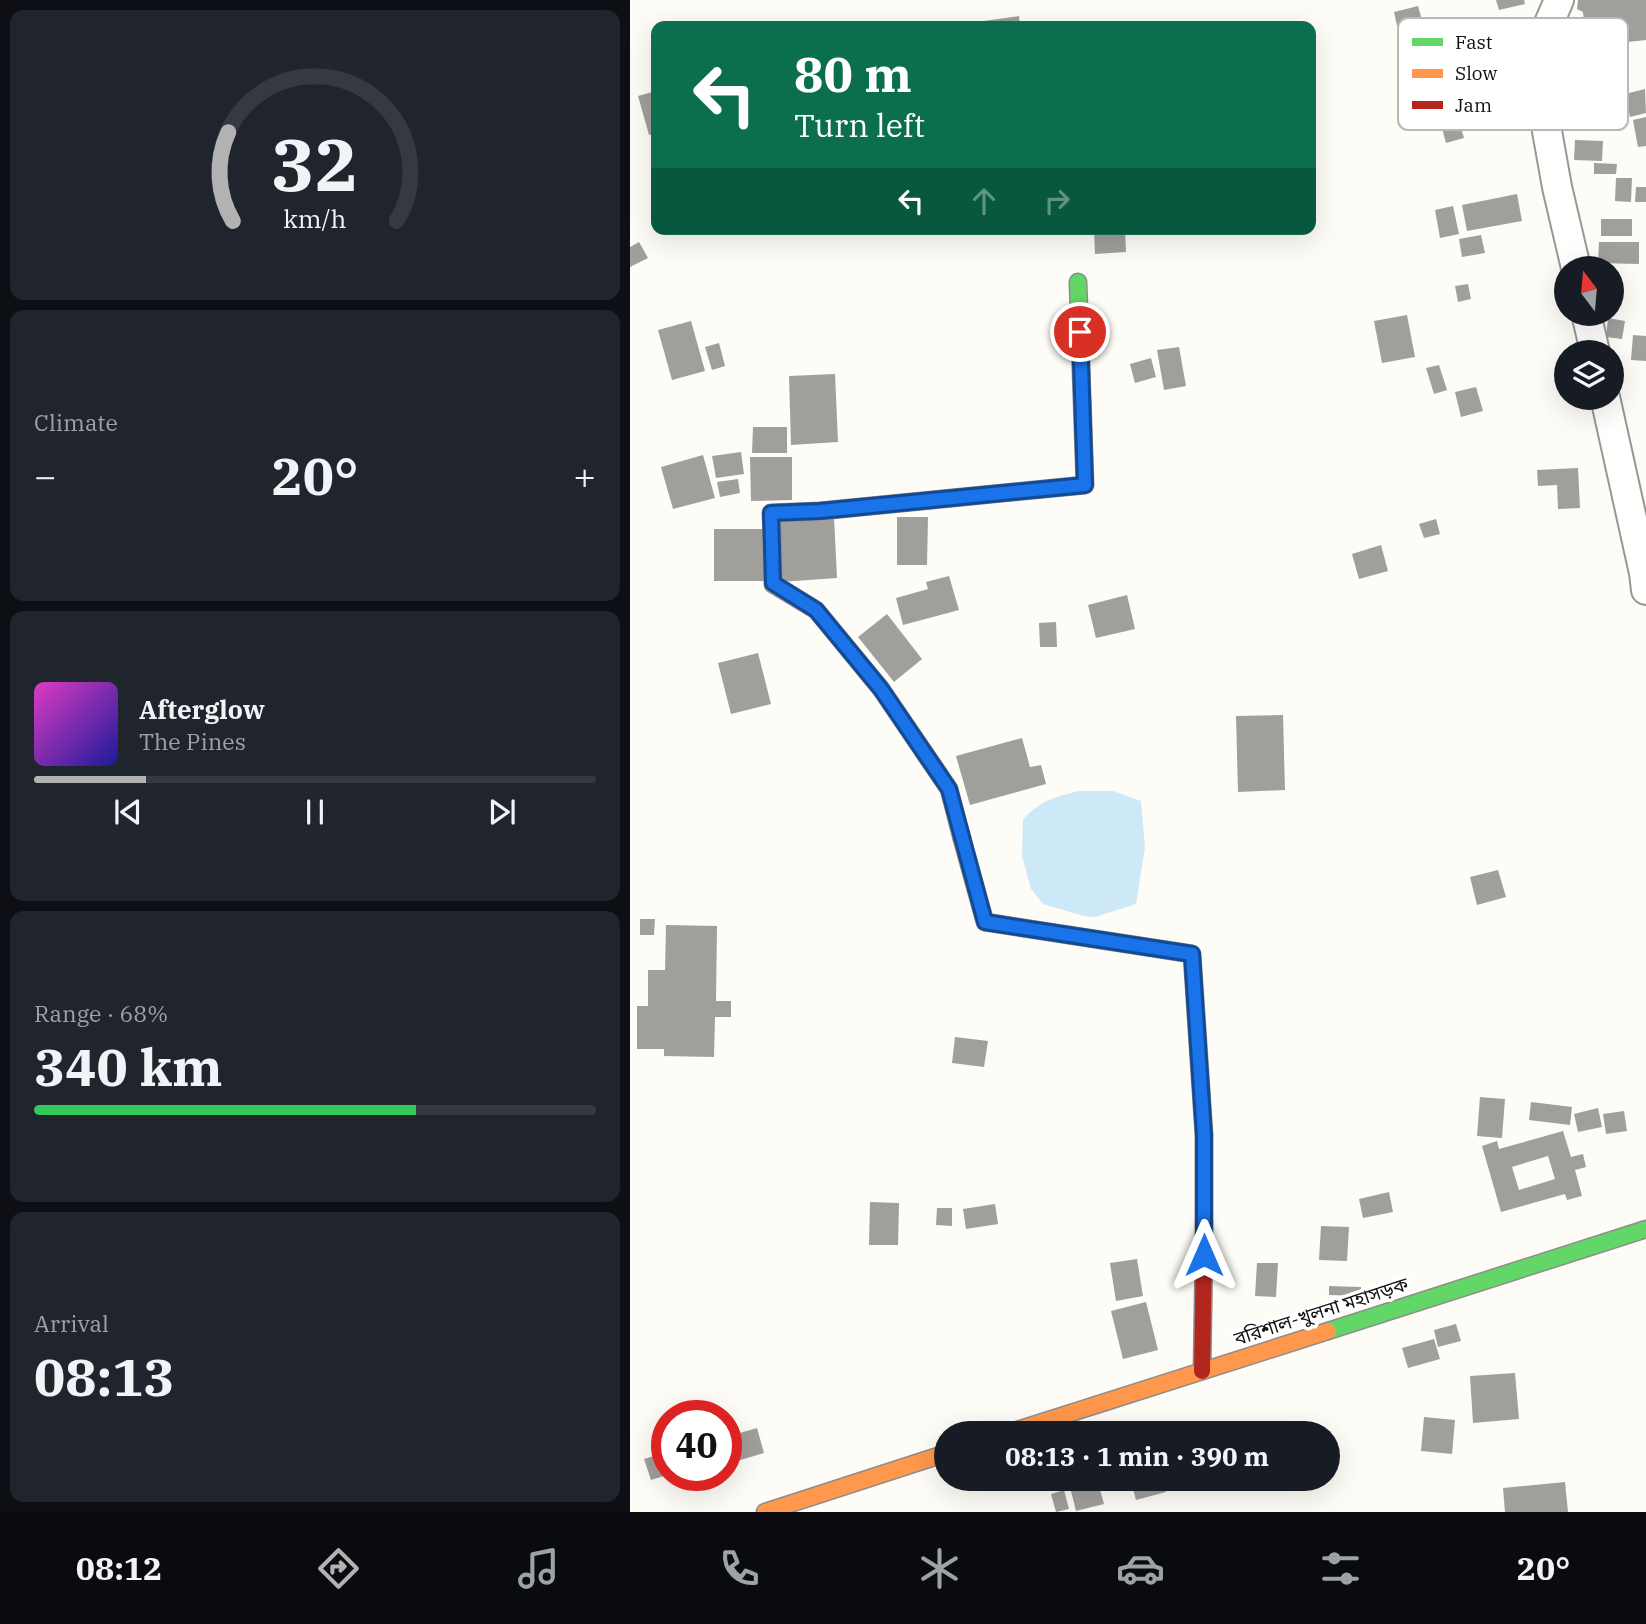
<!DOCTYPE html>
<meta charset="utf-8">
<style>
body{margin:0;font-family:"IBM Plex Serif","Noto Sans Bengali",serif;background:#20242c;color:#f1f3f6;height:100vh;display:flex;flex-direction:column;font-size:26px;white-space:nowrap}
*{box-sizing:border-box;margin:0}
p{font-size:23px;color:#9ea1a6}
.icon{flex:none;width:38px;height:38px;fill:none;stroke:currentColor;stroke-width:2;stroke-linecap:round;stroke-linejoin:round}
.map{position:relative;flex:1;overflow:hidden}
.panel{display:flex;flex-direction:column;gap:10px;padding:10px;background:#0d0f14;width:630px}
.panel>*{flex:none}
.hud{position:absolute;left:21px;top:21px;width:665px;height:214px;border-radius:14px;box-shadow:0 7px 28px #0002;background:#0b6e4f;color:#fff;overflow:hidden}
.needle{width:46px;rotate:344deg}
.controls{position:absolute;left:924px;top:256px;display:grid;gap:14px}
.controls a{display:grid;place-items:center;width:70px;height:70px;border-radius:50%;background:#171b24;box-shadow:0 7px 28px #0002;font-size:35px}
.speed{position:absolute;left:21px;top:1400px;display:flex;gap:14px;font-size:35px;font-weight:700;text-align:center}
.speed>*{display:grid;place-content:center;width:91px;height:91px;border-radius:50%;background:#171b24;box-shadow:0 7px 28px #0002;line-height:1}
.speed .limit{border:10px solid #d22;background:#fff;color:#111}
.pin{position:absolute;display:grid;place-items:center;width:60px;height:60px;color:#fff;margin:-30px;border:4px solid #fff;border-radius:50%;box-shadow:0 2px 7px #0007}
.me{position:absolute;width:77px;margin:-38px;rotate:0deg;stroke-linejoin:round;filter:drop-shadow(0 0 5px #0008)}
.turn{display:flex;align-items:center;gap:24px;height:147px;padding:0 28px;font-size:32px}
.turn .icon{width:91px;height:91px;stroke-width:2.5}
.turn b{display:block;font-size:49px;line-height:60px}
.lanes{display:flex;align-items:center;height:66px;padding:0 28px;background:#0003;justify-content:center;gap:35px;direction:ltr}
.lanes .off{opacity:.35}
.big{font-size:52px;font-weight:700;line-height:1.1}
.panel .widget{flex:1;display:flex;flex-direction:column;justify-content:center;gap:10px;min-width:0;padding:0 24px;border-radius:14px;background:#20242c}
.panel .dial{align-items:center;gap:0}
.dial svg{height:182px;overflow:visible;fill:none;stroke:#363941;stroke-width:7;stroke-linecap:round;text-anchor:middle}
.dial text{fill:#f1f3f6;stroke:none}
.song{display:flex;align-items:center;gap:21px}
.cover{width:84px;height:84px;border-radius:10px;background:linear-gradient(135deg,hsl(310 70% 55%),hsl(240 70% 35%))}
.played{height:7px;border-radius:4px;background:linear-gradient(90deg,#b2b2b3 20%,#363941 20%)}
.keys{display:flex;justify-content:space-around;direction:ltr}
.heat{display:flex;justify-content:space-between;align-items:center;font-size:38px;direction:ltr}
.charge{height:10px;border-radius:5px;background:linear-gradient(90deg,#34c759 68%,#363941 0)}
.trip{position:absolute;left:304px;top:1421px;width:406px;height:70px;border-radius:35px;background:#171b24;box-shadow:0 7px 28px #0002;font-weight:700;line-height:70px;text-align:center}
.menu{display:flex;height:112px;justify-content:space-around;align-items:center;background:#090b0e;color:#9ea1a6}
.menu .icon{width:49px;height:49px}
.menu .active{color:#b2b2b3}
.menu b{font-size:32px;color:#f1f3f6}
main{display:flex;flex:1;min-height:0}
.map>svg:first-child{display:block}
.water{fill:#cde8f7}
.building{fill:#a19f9c;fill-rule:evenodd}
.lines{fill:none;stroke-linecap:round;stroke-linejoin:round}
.street-casing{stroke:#979795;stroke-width:32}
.fast-casing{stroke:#8e8d8b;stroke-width:19}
.slow-casing{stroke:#8e8d8b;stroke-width:19}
.jam-casing{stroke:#8e8d8b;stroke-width:19}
.street{stroke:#fffffe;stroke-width:28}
.fast{stroke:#63d668;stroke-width:16}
.slow{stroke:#ff974d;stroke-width:16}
.jam{stroke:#b3261e;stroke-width:16}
.route-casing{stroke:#114b97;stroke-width:18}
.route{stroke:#1a73e8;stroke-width:12}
.labels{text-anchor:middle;stroke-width:7;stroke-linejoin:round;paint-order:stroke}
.street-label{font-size:19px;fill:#111;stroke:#fff}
.key{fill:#fff;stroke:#b8b8b8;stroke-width:2}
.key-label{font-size:19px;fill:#111}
</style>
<main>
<section class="panel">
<div class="widget dial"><svg viewBox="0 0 100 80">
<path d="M14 69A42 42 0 1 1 86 69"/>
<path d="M14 69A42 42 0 0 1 12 30" stroke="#b2b2b3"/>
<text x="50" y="56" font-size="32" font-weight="700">32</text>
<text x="50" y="72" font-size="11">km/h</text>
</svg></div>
<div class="widget"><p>Climate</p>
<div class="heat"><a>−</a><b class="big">20°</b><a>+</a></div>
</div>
<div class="widget">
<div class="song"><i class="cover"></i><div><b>Afterglow</b><p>The Pines</p></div></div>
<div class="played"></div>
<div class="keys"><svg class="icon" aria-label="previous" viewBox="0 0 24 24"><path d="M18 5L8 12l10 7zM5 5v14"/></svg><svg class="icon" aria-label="pause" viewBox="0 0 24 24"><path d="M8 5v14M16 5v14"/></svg><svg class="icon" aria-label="next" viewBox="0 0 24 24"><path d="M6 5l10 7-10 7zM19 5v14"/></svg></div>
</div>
<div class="widget"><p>Range · 68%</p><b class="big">340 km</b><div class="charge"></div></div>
<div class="widget"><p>Arrival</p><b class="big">08:13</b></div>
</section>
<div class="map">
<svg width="1016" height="1512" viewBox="0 0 1016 1512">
<rect width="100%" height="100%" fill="#fdfcf7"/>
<path class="water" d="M448,791H483L511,801L515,847L506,904L465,917L454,916L413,904L401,889L392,856L393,819C412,800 423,798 448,791Z"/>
<g class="building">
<path d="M866,0H894L895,4L869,10Z"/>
<path d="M948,0H1016V40L953,47L952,34L955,29L953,12L947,9Z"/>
<path d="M788,6L793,24L768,30L764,12Z"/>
<path d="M389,16L390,26H347L346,22Z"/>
<path d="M1015,89L1016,113L1000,117L995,94Z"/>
<path d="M26,91V133L19,135L8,96Z"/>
<path d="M1016,117V146L1008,147L1003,120Z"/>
<path d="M829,121L834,138L816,143L811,125Z"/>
<path d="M945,140L973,141L972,161L944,160Z"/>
<path d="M964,163L987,164L986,174H964Z"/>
<path d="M986,178H1002L1001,202L985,201Z"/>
<path d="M1006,187H1016V202H1005Z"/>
<path d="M887,194L892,221L837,231L832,205Z"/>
<path d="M823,206L829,234L810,238L805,210Z"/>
<rect x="971" y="219" width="31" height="17"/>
<path d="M464,229H495L496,252L465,254Z"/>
<path d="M851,235L855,253L832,257L829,239Z"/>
<path d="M9,242L18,258L0,267V247Z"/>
<path d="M969,242H1009V264L968,263Z"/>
<path d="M838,284L841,299L828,302L825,286Z"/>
<path d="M777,315L785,357L752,363L744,321Z"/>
<path d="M978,318L995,321L992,339L976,337Z"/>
<path d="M61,321L75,371L42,380L28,330Z"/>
<path d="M1003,335L1016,336V361L1001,360Z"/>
<path d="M89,343L95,366L82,370L75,347Z"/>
<path d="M549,347L556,386L534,390L527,350Z"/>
<path d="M521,358L526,377L505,383L500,364Z"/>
<path d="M809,365L817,390L804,394L796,368Z"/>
<path d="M205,374L208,442L161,445L159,376Z"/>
<path d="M846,387L853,411L831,417L825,392Z"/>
<path d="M123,427H157V453H122Z"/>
<path d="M111,452L114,474L86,478L82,456Z"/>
<path d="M73,455L85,498L43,509L31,467Z"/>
<path d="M120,457H162V500L121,501Z"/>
<path d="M948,468L950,508L928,509L927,485L908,486L907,470Z"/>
<path d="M108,479L110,493L90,497L87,482Z"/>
<path d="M204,517L207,578L150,582L147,519Z"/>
<path d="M267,517H298L297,565H267Z"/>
<path d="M806,519L810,534L794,538L789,524Z"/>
<rect x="84" y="529" width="53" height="52"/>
<path d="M751,545L758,571L729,579L722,554Z"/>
<path d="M319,576L329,610L273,625L266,598L298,589L296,582Z"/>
<path d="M497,595L505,629L466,638L458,605Z"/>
<path d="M257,614L292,659L264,682L228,637Z"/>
<path d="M426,622L427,647H410L409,623Z"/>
<path d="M128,653L141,704L101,714L88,663Z"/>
<path d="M653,715L655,790L608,792L606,716Z"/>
<path d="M392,738L400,767L411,765L416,784L340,805L326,756Z"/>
<path d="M868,870L876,897L847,905L840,877Z"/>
<path d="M10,919H25L24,935H10Z"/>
<path d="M36,925L87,926L86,1001H101V1017H85L84,1057L34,1056V1049H7V1006H18V970H35Z"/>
<path d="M325,1037L358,1041L354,1067L322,1063Z"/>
<path d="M850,1097L875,1099L872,1138L847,1136Z"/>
<path d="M901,1102L942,1107L940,1125L899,1120Z"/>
<path d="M968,1108L972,1127L948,1132L944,1114Z"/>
<path d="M994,1111L997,1131L976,1134L973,1114Z"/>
<path d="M933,1131L941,1157L953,1154L956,1167L945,1170L952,1196L937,1200L935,1194L871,1212L852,1146L867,1141L869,1149ZM918,1156L925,1179L889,1190L882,1167Z"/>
<path d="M759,1192L763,1212L733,1218L729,1199Z"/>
<path d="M240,1202L269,1203L268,1245H239Z"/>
<path d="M365,1204L368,1224L336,1229L333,1209Z"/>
<path d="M307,1208H322V1226L306,1225Z"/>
<path d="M691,1226L719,1227L717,1261L689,1260Z"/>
<path d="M507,1259L513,1296L486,1301L480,1263Z"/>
<path d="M627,1263H648L646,1297L625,1296Z"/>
<path d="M699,1286L731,1287V1296L699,1295Z"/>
<path d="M516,1302L528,1350L493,1359L481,1311Z"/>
<path d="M826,1324L831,1341L808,1347L804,1330Z"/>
<path d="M804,1339L810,1359L778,1368L772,1348Z"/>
<path d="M885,1373L889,1419L843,1423L840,1376Z"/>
<path d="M794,1417L825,1420L822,1454L791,1451Z"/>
<path d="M127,1428L134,1453L107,1461L99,1436Z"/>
<path d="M37,1452V1475L21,1480L14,1459Z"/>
<path d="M454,1479H467L474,1504L446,1511L439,1483Z"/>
<path d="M500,1479H532L536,1492L506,1500Z"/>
<path d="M935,1482L938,1512H875L873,1488Z"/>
<path d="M434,1490L439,1509L426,1512L421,1494Z"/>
</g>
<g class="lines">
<g class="street-casing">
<g id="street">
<path d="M929,0L904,58L927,187L946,268"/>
<path d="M956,313L965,352"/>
<path d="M975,397L1014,573L1016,590"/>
</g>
</g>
<g class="fast-casing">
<g id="fast">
<path d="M142,535L141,513L190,511L455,485L448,282"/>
<path d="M332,839L355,922L562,954L574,1135V1248"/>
<path d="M698,1331L1016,1229"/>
</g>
</g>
<g class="slow-casing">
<g id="slow">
<path d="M142,535L143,584L186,610L251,689L319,789L332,839"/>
<path d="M378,1433L698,1331"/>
<path d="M135,1512L317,1453"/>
</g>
</g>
<g class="jam-casing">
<path id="jam" d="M572,1371L574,1248"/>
</g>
<use href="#street" class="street"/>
<use href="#fast" class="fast"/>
<use href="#slow" class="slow"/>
<use href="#jam" class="jam"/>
</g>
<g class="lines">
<g class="route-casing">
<path id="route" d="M450,332L455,485L190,511L141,513L143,583L186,610L251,689L319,789L355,922L562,954L574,1135V1255"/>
</g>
<use href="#route" class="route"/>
</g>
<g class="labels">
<g class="street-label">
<text transform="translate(691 1311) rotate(-18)" y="7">বরিশাল-খুলনা মহাসড়ক</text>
</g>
</g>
<rect x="768" y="18" width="230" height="112" rx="10" class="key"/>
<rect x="782" y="38" width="31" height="8" fill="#63d668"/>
<rect x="782" y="69" width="31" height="9" fill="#ff974d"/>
<rect x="782" y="101" width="31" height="8" fill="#b3261e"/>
<g class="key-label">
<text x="825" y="49">Fast</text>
<text x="825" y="80">Slow</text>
<text x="825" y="112">Jam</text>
</g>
</svg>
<div class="controls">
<a><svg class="needle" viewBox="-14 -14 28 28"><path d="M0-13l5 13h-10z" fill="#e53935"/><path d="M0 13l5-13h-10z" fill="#9ea1a6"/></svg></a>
<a><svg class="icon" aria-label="layers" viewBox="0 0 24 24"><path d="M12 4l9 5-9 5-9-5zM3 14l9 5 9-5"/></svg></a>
</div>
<div class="speed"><div class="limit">40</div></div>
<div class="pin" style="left:450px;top:332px;background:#d93025"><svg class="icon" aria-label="arrive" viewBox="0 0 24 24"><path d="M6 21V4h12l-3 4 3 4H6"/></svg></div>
<svg class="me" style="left:574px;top:1255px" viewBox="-20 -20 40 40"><path d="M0-17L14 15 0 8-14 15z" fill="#1a73e8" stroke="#fff" stroke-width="4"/></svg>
<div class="trip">08:13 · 1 min · 390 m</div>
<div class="hud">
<div class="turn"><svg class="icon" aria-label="left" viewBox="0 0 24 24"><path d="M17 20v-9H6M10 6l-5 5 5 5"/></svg><div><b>80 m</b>Turn left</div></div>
<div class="lanes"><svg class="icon" aria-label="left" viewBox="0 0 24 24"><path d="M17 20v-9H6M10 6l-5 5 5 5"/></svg><svg class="icon off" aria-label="ahead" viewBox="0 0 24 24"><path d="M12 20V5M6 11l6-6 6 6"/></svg><svg class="icon off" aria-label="right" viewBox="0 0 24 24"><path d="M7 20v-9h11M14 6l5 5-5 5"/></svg></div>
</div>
</div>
</main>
<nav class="menu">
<b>08:12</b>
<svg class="icon active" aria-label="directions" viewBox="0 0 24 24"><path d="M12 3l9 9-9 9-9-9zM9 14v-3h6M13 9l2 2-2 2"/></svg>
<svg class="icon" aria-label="music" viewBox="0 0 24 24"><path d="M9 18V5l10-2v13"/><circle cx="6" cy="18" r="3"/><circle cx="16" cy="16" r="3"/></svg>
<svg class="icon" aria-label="phone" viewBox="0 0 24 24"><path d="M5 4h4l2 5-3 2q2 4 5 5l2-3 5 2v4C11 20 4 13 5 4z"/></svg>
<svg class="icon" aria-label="climate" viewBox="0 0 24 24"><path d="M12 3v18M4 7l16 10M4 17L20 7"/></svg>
<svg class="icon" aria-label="car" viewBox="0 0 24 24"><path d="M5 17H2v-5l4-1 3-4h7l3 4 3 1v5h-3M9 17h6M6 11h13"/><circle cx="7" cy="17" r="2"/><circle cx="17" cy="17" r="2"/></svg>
<svg class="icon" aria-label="filters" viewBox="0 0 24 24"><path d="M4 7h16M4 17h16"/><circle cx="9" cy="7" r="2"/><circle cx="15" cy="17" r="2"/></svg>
<b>20°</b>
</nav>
